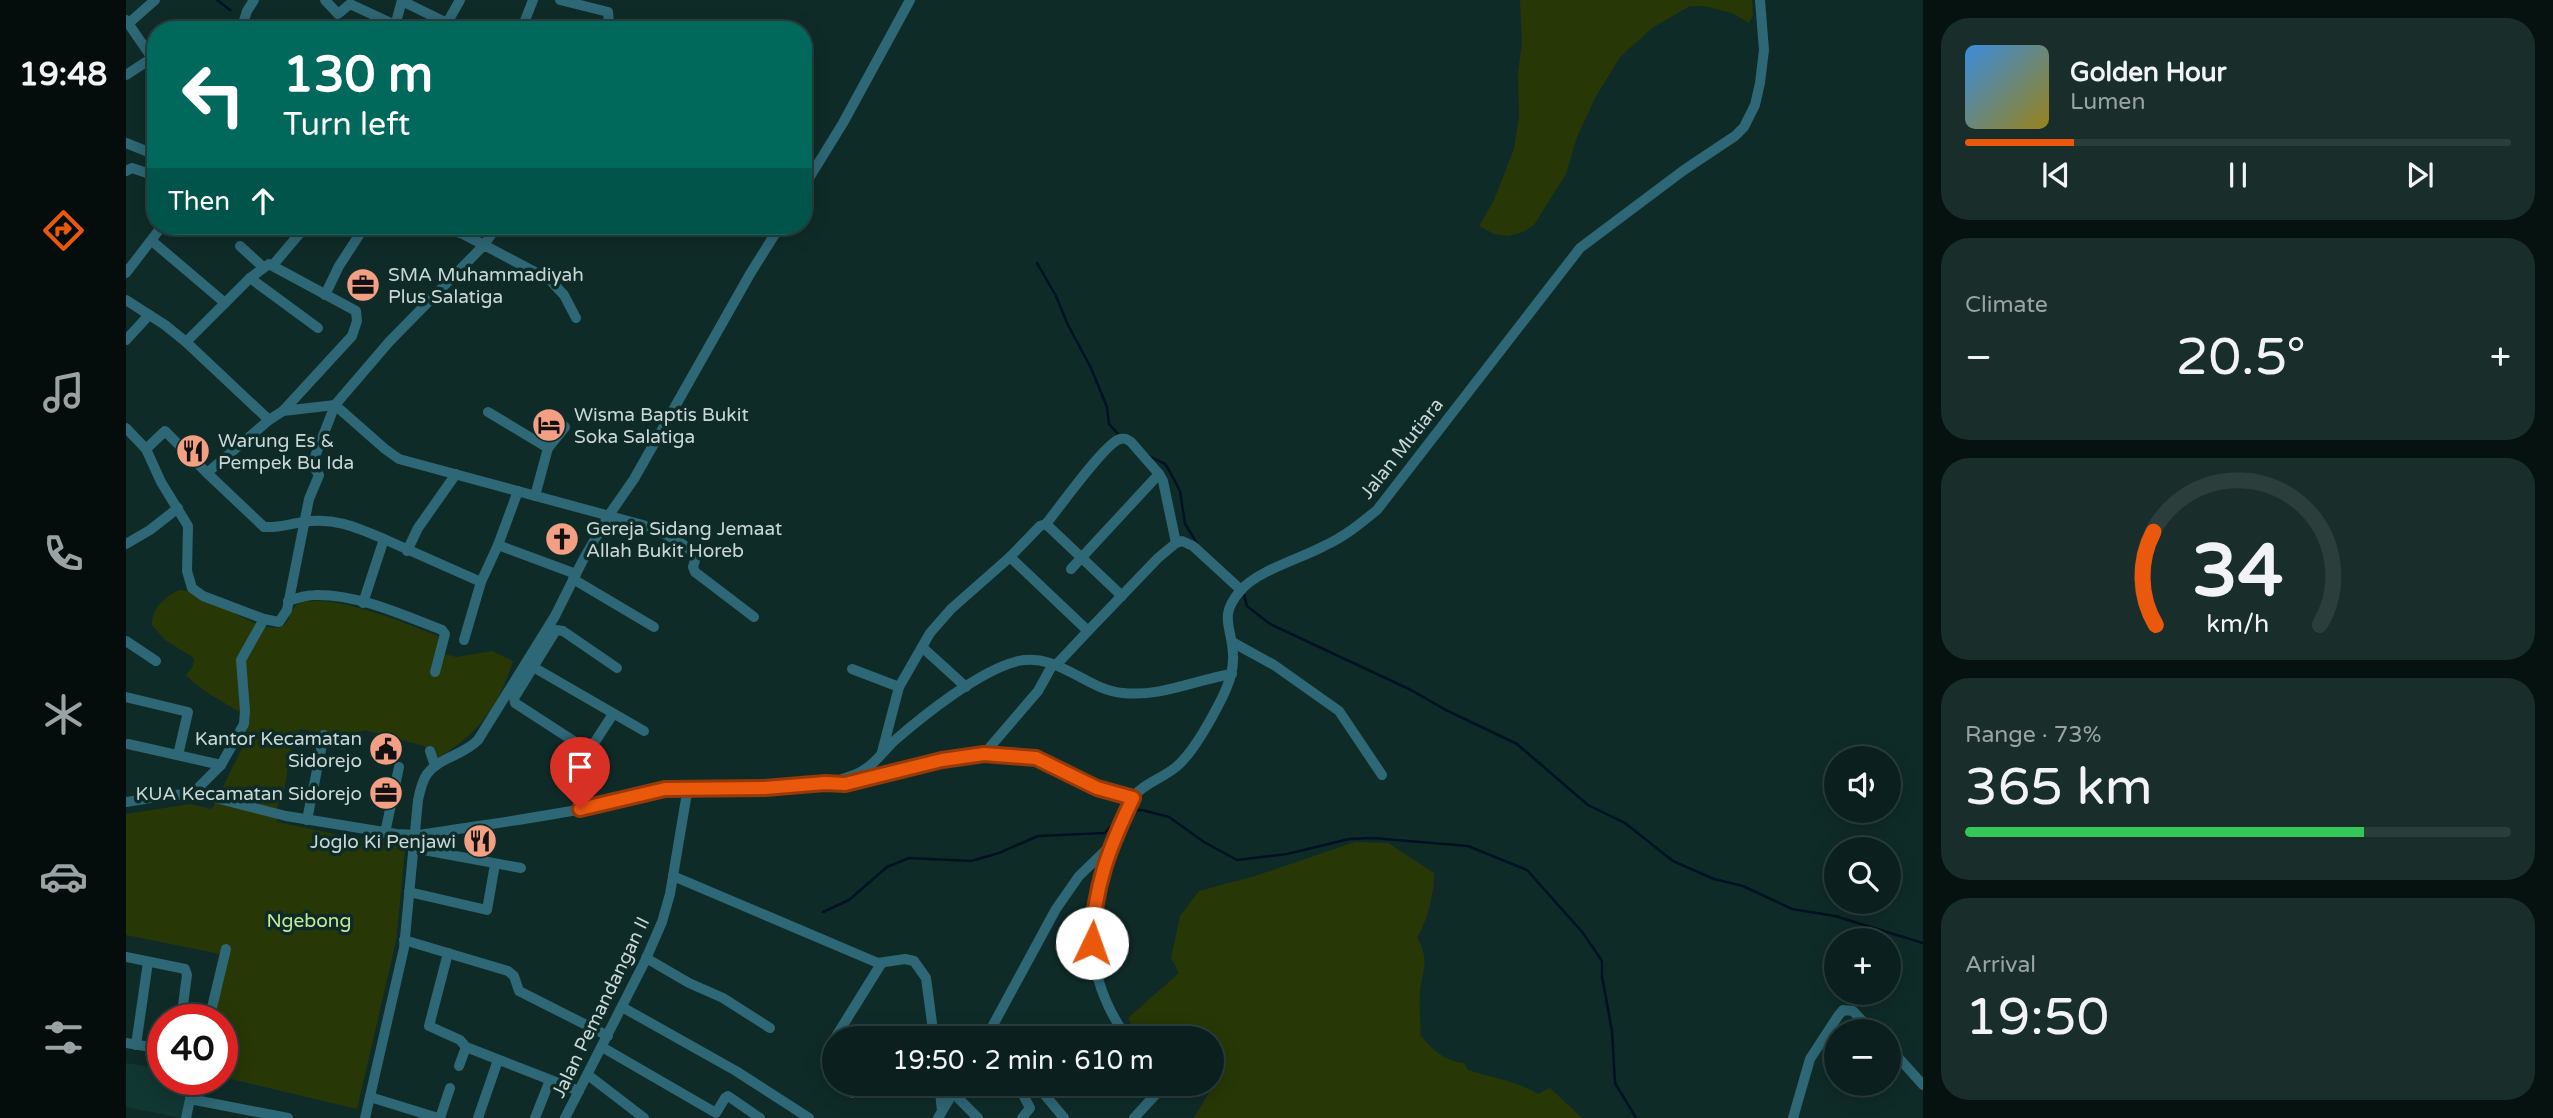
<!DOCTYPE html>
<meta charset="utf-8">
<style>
body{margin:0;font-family:"Varela Round",sans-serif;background:#192d2b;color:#f1f3f6;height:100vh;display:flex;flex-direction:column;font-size:26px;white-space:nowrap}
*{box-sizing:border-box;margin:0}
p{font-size:23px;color:#9aa3a4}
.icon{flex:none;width:38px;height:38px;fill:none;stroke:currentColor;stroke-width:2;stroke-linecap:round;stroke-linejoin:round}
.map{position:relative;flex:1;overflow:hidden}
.side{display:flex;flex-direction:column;gap:18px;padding:18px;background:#061210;width:630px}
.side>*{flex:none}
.hud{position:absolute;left:21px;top:21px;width:665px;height:214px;border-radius:28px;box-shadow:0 4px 18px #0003,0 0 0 2px #2b3e3c;background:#00695c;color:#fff;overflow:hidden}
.buttons{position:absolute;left:1698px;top:746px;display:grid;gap:14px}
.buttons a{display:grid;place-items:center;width:77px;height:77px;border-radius:50%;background:#0b201e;box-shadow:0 4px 18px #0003,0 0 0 2px #2b3e3c;font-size:35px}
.speed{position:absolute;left:21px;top:1004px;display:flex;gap:14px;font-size:35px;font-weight:700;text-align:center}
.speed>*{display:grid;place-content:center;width:91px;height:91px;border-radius:50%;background:#0b201e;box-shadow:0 4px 18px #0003,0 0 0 2px #2b3e3c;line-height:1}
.speed .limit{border:10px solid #d22;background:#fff;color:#111}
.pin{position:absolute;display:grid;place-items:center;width:60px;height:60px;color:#fff;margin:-72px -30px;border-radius:50% 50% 50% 0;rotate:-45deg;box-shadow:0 0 7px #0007}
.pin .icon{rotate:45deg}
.me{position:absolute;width:77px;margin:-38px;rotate:3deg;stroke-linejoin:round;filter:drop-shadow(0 0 5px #0008)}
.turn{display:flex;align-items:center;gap:24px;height:147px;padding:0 21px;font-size:32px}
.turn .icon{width:91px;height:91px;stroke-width:2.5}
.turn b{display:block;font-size:49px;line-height:60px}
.then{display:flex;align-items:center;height:66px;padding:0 21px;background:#0003;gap:14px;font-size:26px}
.big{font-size:52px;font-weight:600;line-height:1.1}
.side .widget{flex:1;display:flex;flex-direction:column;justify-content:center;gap:10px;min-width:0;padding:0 24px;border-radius:28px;background:#192d2b}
.side .dial{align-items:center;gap:0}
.dial svg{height:182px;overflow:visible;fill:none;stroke:#2b3e3c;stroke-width:7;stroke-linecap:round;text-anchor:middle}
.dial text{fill:#f1f3f6;stroke:none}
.song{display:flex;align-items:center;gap:21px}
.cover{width:84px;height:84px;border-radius:10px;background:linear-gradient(135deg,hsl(210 70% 55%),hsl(50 70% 35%))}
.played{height:7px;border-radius:4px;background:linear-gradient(90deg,#ea580c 20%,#2b3e3c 20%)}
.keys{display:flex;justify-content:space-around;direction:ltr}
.heat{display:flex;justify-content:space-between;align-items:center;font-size:38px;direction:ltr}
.charge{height:10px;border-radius:5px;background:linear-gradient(90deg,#34c759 73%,#2b3e3c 0)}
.trip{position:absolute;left:696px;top:1026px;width:402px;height:70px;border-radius:35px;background:#0b201e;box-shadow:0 4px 18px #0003,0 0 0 2px #2b3e3c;font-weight:600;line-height:70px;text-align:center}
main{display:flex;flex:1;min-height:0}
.tabs{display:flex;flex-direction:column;width:126px;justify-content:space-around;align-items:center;background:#040d0c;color:#9aa3a4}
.tabs .icon{width:49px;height:49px}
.tabs .current{color:#ea580c}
.tabs b{font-size:32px;color:#f1f3f6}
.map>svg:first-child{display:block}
.built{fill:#113733}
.green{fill:#273806}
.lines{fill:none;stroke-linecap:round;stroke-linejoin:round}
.stream{stroke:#001123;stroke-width:2.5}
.minor{stroke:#2e6775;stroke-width:10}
.route-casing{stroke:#983908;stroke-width:18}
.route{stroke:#ea580c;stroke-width:12}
.labels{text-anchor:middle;stroke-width:7;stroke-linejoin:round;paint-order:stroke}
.poi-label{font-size:19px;fill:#c9d8d6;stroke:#0f2b28;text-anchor:start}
.street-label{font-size:19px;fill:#c9d8d6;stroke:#0f2b28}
.park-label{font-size:19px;fill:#c7e998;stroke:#0f2b28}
</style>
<main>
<nav class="tabs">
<b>19:48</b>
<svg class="icon current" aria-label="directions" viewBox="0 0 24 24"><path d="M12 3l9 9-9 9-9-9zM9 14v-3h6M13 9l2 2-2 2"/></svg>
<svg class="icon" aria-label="music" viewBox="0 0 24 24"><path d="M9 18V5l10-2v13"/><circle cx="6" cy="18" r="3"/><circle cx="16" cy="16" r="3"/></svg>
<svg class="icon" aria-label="phone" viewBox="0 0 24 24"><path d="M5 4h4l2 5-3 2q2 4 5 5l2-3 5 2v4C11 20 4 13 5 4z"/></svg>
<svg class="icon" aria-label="climate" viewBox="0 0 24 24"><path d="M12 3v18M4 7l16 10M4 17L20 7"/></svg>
<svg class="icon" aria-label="car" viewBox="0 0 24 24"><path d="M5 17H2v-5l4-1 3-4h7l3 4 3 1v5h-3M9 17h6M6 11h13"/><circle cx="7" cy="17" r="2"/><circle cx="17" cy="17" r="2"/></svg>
<svg class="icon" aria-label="filters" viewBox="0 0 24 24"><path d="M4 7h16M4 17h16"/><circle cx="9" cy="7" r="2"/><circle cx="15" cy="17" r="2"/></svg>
</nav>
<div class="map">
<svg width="1797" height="1118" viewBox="0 0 1797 1118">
<rect width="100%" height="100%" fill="#0f2b28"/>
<path class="built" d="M0,1063L37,1069V1080H63L56,1118L0,1107Z"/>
<g class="green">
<path d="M1394,0H1626L1627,15L1623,23L1606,13L1578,6H1564L1526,28L1494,57L1469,98L1451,137L1440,174L1408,225L1397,232L1382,236L1368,234L1353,226L1368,200L1388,149L1393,117L1392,73L1396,43Z"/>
<path d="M53,590C85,592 111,621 142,627C170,633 158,606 177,602C214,595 282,624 317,638V654L331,657L366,651L387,661C372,707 353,733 312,758L305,757L298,746L239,730L219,737L174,729L165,749L158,791L151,807V822L229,838L280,841L270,941L231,1109L96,1077V1020H86L99,955L0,935V814L64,804L86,809L117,746L124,719C103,704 78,694 60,675L67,666L68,658L39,640L26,625C26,607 38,598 53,590Z"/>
<path d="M1229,842L1262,843L1308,873C1309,890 1301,923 1291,937C1304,962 1297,966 1294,991C1293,1006 1294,1022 1295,1036C1307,1050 1320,1062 1338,1063L1342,1070C1366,1078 1391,1081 1412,1094L1424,1088L1456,1118H1068L1086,1087L1087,1038H1046L1044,1036L1040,1038H1012L1002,1018L1053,973L1045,958L1054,916L1073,891L1129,876Z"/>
</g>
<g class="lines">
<g class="stream">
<path d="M91,0L104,10"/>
<path d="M911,263L930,296L941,323L965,368L981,407L983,424L993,435"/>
<path d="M1023,456L1039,464L1043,470L1054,491L1059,524L1071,543"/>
<path d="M1117,591L1121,606L1144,624L1285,690L1320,710L1391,744L1462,805L1499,823L1547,861L1588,879L1617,886L1666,909L1709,916L1797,943"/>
<path d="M1004,811L1016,810L1043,817L1078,842L1111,860L1161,854L1223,839L1247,838L1342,846L1401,870L1457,933L1476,961V976L1486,1031L1489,1083L1510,1118"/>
<path d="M697,912L723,900L761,867L783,858L845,861L873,853L912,836L979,833L991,819"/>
</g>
<g class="minor">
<path d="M199,0L212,14L224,4L269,25"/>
<path d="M434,0L482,12L483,23L480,30"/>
<path d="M276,1L321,23L334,0"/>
<path d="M0,20L26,58L30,59"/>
<path d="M3,23L29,0"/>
<path d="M398,23L407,0"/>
<path d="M115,30L121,11L128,0"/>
<path d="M268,30L276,0"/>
<path d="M0,75L26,58"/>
<path d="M0,143L30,155"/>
<path d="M0,171L6,168L30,176"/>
<path d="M677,188L717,123L784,0"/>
<path d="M312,226L337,234L358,245L371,226"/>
<path d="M26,241L99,303"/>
<path d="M114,246L137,267"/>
<path d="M147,265L180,226"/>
<path d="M0,273L36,226"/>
<path d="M124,278L192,328"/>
<path d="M199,295L213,266L239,226"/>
<path d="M0,300L39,325L60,342L143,420L157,411L209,405L259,449L273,459L517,525C535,533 558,540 570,557L567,567L569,572L628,617"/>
<path d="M0,340L23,315"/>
<path d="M60,342L124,278L143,264L230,311L231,321L226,336L157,411"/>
<path d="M362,412L422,448L409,496"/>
<path d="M143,420L81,473L138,527C152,528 163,524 177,522C208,517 230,527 258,539L237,603"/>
<path d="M0,428L20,449"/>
<path d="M422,448L439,427"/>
<path d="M81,473L39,431L20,449L35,482L62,526L61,571L66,588L77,596L138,619L153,622L161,610L183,499L193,475L186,464L209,405L263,342L358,245L424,280L438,295L450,318"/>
<path d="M920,524C932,509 980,442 994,439C1000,438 1000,439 1005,442L1033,474"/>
<path d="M258,539L355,582L372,545L392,491"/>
<path d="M0,544L24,530L52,508"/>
<path d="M372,545L450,574"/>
<path d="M281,551L292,528L330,474"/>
<path d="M884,557L914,526L920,524L996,596"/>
<path d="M945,569L1033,474L1037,481L1050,543"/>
<path d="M447,579L528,627"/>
<path d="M162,601C171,598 180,595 189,595C232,594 277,615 316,630L319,634L309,672"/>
<path d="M962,631L1032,558L1050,543L1056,541L1067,546L1115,590"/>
<path d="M338,640L355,582"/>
<path d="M0,641L30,661"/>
<path d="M1106,642L1148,665L1213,711L1256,775"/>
<path d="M796,647L840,687"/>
<path d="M402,664L518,731"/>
<path d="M726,669L773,687"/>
<path d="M0,697L62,712L52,755"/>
<path d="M487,714L463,751L389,703L388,698L430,630L437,631L491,668"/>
<path d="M2,744L95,765"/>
<path d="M304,751L309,766"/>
<path d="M756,752L773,687L804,633L825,609L884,557L962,631L930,665"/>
<path d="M858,754L912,691L927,664"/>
<path d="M719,784L816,760L858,754L910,758L971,788L1007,798"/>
<path d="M67,793L95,765L118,724L119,711L115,660L138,619"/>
<path d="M0,802L43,795L74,794L160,816L270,834L294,835C349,826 406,819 461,808C487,803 512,793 539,789C601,780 668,799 728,775C745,769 756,753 768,741C798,715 854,670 892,661C932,652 960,690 997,693C1035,697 1069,680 1106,674"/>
<path d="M181,820L198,735"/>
<path d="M259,833L273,767"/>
<path d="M287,848L395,868"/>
<path d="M547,876L752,963L779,959L788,961L800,978L808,1038"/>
<path d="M283,892L361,910L369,864"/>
<path d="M278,940L382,971L388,976L393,991L482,1036"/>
<path d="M322,953L303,1026L334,1040L340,1047L453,1091"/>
<path d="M0,957L59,969L61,975L55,1020"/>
<path d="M520,958L563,983L597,998L644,1028"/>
<path d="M496,1007L610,1071L683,1118"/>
<path d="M83,1020L100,949"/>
<path d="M709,1038L755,964"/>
<path d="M709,1038L701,1052L709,1067"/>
<path d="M860,1038L930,909L953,876L984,846"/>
<path d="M1001,1038C955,972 959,914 988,841C993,827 998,810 1007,797C1017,784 1037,778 1050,767C1067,753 1087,716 1097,696C1103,683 1108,670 1107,655C1106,626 1092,617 1114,591C1132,570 1174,559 1198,546C1218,537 1234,524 1251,510L1454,248L1558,170L1609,136L1618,127L1629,105L1634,83L1638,50L1634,0"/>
<path d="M0,1043L37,1049"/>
<path d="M10,1045L22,962"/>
<path d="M1762,1046L1797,1085"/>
<path d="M476,1047L590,1113L599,1098L602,1096L634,1118"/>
<path d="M333,1066L340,1047"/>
<path d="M462,1075L518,1118"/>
<path d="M718,1083L726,1093"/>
<path d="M813,1083L816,1111"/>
<path d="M891,1083L904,1108L896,1118"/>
<path d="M909,1083L938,1118"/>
<path d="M244,1097L312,1118"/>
<path d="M64,1099L162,1118"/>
<path d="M833,1099L852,1118"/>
<path d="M60,1118L68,1080"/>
<path d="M239,1118L278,948L292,800C294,791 296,781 301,774C314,757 338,755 352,740L429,616L457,560L483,515L508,479L624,274L654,226"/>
<path d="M314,1118L324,1088"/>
<path d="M352,1118L372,1060"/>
<path d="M409,1118L424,1080"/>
<path d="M439,1118L519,961L536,922L544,894L562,787"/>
<path d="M812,1118L833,1083"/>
<path d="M1008,1118L1030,1094V1083"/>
<path d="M1667,1118L1684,1059L1712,1016L1717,1010L1727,1011L1746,1031"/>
</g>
</g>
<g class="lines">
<g class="route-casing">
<path id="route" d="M454,809L539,789L639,788L699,783L719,784L816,760L858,754L910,758L971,788L1007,798C983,848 968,886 966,943"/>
</g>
<use href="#route" class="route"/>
</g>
<defs>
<g id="office-disc" transform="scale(1.75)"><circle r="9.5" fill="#f39f83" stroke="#0f2b28"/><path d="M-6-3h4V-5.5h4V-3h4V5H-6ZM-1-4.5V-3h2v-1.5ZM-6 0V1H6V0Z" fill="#111"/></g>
<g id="hotel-disc" transform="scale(1.75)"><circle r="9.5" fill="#f39f83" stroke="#0f2b28"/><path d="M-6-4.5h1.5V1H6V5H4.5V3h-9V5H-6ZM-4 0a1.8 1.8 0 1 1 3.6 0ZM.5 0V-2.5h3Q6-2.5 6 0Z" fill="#111"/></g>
<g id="restaurant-disc" transform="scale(1.75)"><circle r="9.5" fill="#f39f83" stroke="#0f2b28"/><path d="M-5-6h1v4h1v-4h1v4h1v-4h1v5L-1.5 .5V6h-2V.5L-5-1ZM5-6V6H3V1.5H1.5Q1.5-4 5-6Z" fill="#111"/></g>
<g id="church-disc" transform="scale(1.75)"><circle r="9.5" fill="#f39f83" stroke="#0f2b28"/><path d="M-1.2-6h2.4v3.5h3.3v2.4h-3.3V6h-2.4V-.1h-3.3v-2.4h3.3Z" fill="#111"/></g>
<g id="civic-disc" transform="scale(1.75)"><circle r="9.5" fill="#f39f83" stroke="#0f2b28"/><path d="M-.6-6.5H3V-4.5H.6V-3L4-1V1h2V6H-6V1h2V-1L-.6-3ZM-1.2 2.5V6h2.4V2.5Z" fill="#111"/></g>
</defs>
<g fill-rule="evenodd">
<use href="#office-disc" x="237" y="285"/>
<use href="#hotel-disc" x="423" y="425"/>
<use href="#restaurant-disc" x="67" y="451"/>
<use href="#church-disc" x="436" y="539"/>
<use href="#civic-disc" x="260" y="749"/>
<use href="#office-disc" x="260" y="793"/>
<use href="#restaurant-disc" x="354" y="841"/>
</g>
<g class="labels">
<g class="poi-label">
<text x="262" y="281">SMA Muhammadiyah<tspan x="262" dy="22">Plus Salatiga</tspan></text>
<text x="448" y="421">Wisma Baptis Bukit<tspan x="448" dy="22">Soka Salatiga</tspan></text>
<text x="92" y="447">Warung Es &amp;<tspan x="92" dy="22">Pempek Bu Ida</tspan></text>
<text x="460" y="535">Gereja Sidang Jemaat<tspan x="460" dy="22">Allah Bukit Horeb</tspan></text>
<text x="236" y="745" text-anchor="end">Kantor Kecamatan<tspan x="236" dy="22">Sidorejo</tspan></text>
<text x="236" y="800" text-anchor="end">KUA Kecamatan Sidorejo</text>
<text x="330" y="848" text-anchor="end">Joglo Ki Penjawi</text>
</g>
<g class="street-label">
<text transform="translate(1275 448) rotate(-52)" y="7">Jalan Mutiara</text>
<text transform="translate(474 1007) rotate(-64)" y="7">Jalan Pemandangan II</text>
</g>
<g class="park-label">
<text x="183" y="927">Ngebong</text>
</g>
</g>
</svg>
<div class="buttons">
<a><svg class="icon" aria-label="sound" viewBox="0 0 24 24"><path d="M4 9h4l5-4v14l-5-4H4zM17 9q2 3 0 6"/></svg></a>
<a><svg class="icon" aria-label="search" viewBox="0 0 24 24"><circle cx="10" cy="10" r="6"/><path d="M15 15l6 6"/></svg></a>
<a>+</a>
<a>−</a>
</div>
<div class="speed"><div class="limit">40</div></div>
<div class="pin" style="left:454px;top:809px;background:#d93025"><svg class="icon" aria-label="arrive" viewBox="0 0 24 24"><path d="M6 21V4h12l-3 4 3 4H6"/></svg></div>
<svg class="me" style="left:966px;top:943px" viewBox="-20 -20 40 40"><circle r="19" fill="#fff"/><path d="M0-13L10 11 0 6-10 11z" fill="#ea580c"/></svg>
<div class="trip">19:50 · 2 min · 610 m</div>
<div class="hud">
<div class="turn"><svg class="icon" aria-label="left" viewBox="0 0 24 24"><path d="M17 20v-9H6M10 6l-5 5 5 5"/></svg><div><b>130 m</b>Turn left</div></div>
<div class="then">Then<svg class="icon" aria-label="ahead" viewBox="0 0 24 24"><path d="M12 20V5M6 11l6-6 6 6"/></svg></div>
</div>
</div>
<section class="side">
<div class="widget">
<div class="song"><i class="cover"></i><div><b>Golden Hour</b><p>Lumen</p></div></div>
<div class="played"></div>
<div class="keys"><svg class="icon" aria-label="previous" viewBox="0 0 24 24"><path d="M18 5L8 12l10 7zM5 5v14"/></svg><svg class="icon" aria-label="pause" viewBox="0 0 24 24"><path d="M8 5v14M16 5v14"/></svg><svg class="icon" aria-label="next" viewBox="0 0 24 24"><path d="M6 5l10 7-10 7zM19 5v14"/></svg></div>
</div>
<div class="widget"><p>Climate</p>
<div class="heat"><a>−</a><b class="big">20.5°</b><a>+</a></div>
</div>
<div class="widget dial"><svg viewBox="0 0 100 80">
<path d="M14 69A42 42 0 1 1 86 69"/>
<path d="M14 69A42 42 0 0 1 13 28" stroke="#ea580c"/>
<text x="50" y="56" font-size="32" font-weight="700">34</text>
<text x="50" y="72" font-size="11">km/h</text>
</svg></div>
<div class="widget"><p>Range · 73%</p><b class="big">365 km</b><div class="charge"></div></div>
<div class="widget"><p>Arrival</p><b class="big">19:50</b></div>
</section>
</main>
